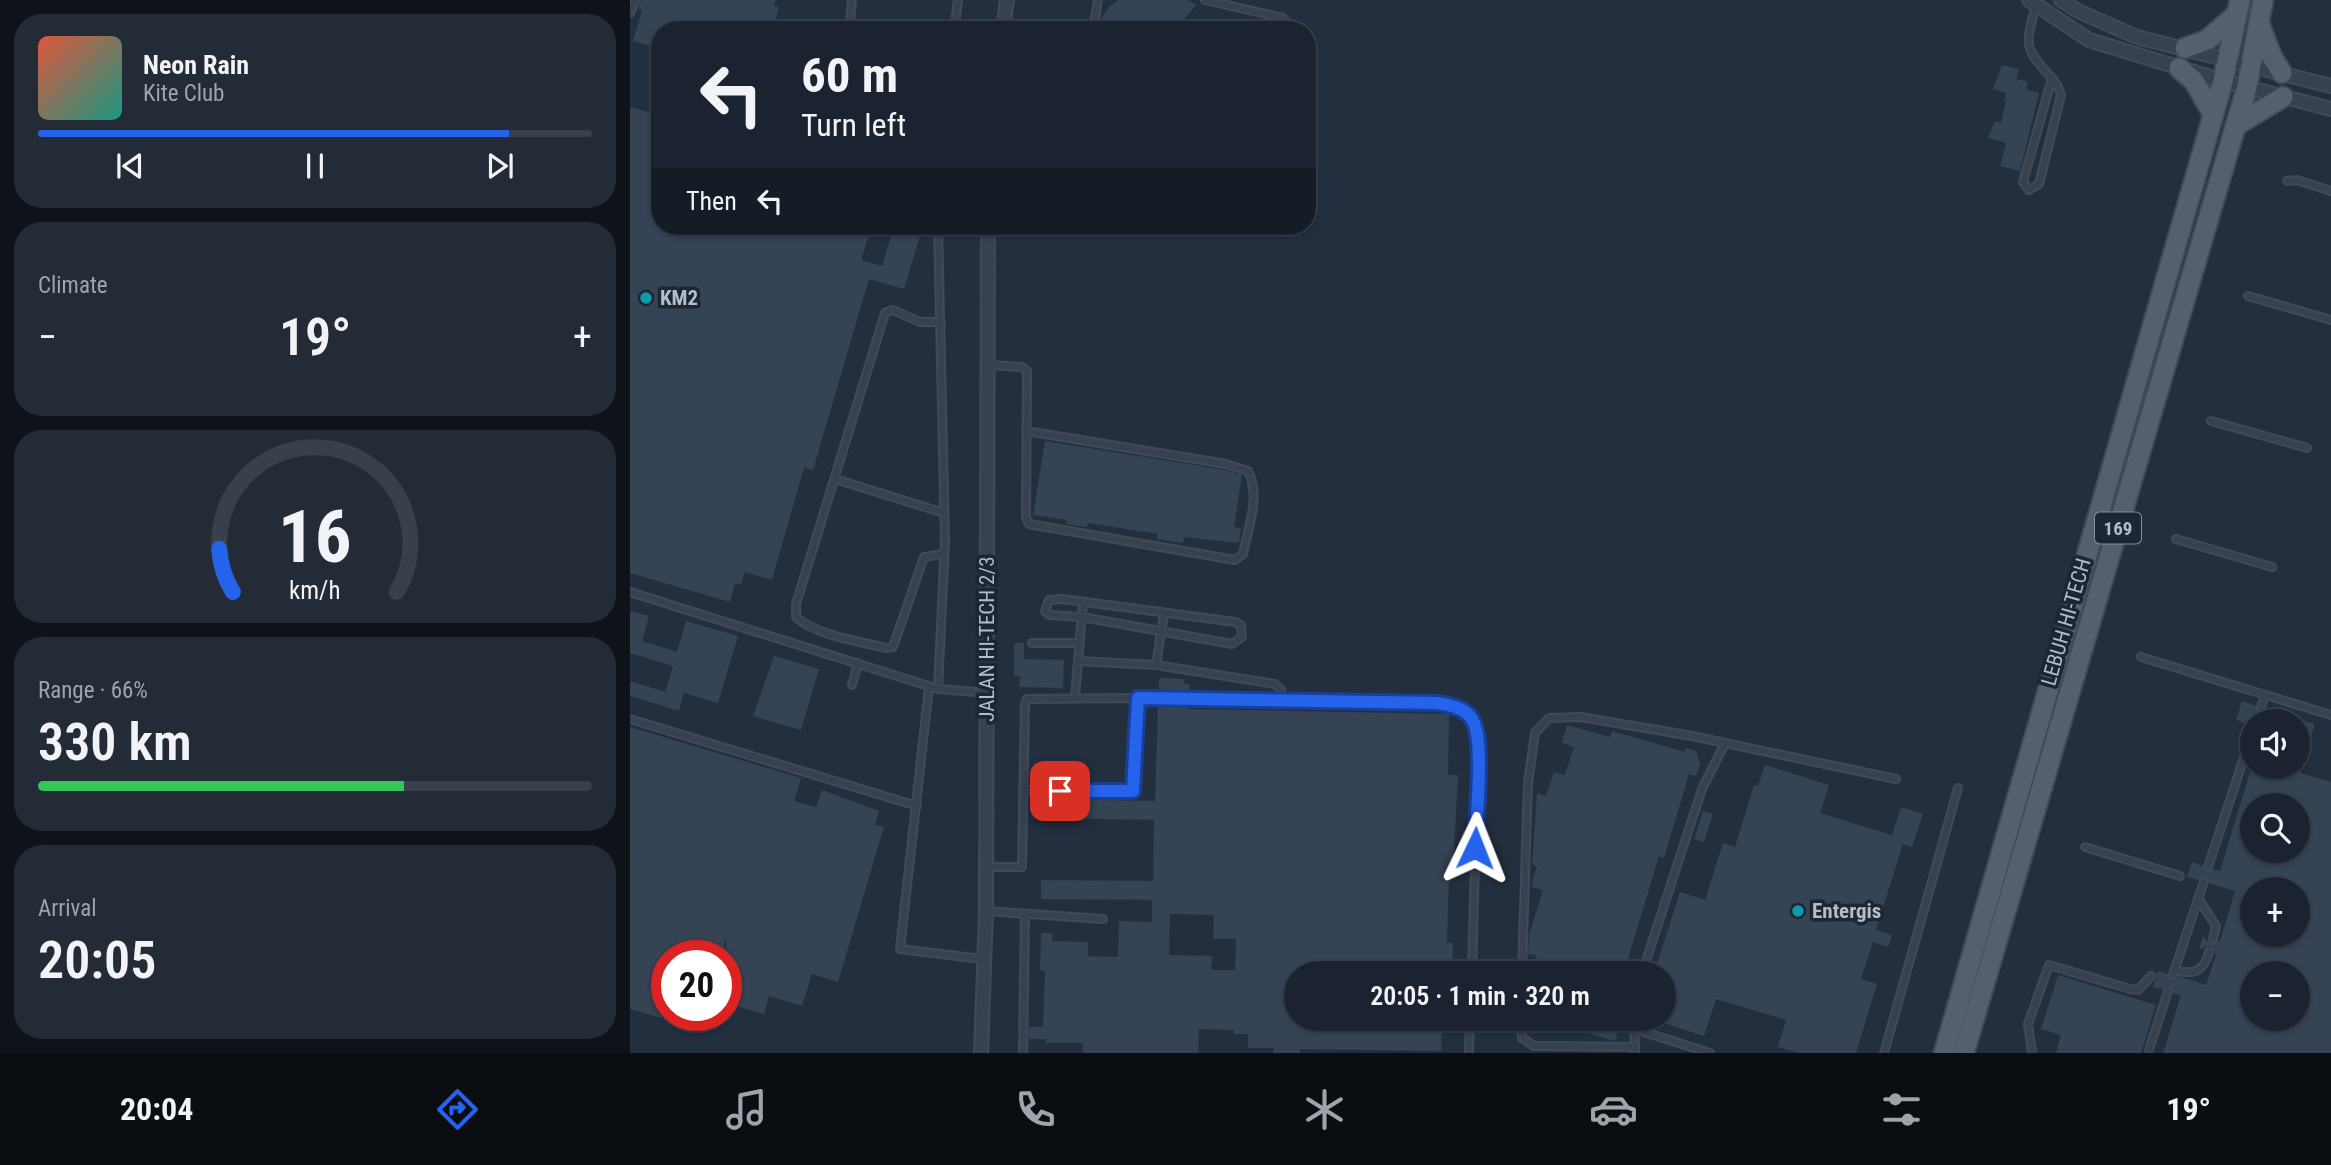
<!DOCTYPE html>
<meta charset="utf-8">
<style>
body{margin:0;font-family:"Roboto Condensed",sans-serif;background:#232b37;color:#f1f3f6;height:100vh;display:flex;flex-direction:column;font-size:26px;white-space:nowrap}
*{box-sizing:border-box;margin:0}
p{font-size:23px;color:#9fa4aa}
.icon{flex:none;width:38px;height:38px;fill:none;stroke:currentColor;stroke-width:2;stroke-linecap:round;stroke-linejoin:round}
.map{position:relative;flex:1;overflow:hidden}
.panel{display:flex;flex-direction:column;gap:14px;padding:14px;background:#0e131a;width:630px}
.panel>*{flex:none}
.banner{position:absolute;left:21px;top:21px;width:665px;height:214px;border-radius:28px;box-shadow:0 2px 5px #0004,0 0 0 2px #38404b;background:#1a232f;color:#f1f3f6;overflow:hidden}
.fabs{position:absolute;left:1610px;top:709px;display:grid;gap:14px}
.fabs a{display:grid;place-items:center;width:70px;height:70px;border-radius:50%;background:#1a232f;box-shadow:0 2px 5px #0004,0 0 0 2px #38404b;font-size:35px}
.speed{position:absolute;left:21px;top:940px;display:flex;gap:14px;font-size:35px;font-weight:700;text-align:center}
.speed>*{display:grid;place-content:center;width:91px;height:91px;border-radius:50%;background:#1a232f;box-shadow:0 2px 5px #0004,0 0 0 2px #38404b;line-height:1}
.speed .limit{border:10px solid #d22;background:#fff;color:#111}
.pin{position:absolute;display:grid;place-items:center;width:60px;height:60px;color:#fff;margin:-30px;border-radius:14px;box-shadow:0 4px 10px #0006}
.me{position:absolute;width:77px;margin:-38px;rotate:2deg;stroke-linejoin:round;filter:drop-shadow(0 0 5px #0008)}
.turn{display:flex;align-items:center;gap:24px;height:147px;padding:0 35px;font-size:32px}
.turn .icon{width:91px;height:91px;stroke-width:2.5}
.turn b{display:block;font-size:49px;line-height:60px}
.then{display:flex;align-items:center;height:66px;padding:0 35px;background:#0003;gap:14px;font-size:26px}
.big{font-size:52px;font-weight:600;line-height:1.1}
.panel .widget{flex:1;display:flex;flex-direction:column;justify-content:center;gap:10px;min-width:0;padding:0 24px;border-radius:28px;background:#232b37}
.panel .dial{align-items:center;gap:0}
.dial svg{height:182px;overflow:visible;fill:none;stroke:#38404b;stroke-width:7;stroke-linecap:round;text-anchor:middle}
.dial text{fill:#f1f3f6;stroke:none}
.song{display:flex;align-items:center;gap:21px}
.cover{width:84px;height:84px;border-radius:10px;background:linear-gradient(135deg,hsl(10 70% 55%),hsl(170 70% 35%))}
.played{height:7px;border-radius:4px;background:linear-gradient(90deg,#2563eb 85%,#38404b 85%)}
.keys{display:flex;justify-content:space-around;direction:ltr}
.heat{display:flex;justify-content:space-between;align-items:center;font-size:38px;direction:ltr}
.charge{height:10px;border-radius:5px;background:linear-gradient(90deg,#34c759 66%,#38404b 0)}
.trip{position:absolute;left:654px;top:961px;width:392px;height:70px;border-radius:35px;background:#1a232f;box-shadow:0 2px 5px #0004,0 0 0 2px #38404b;font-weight:600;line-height:70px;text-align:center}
.dock{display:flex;height:112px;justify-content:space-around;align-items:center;background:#0a0e13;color:#9fa4aa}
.dock .icon{width:49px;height:49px}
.dock .active{color:#2563eb}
.dock b{font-size:32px;color:#f1f3f6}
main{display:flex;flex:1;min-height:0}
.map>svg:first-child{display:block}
.building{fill:#354355;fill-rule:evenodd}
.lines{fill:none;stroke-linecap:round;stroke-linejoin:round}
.service-casing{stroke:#404a58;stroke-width:10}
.minor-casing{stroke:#404a58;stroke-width:16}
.primary-casing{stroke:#404a58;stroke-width:23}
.service{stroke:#37414f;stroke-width:6}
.minor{stroke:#37414f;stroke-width:12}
.primary{stroke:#55606f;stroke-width:19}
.route-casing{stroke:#184099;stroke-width:18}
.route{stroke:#2563eb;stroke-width:12}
.culture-dot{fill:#0f9aa8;stroke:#1c2634;stroke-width:2.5}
.labels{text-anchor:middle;stroke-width:7;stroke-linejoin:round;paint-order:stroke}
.shield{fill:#1c2634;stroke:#868f9d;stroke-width:2}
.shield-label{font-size:19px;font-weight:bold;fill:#b3bcca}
.poi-label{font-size:21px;font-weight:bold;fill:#b3bcca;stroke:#1c2634;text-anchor:start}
.street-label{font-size:21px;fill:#b3bcca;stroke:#1c2634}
</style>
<main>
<section class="panel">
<div class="widget">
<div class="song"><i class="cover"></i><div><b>Neon Rain</b><p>Kite Club</p></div></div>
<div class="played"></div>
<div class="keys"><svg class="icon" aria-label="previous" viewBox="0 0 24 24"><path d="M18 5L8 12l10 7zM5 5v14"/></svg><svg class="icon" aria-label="pause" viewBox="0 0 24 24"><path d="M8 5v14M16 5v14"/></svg><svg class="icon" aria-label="next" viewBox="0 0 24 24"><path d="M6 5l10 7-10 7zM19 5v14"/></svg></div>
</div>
<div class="widget"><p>Climate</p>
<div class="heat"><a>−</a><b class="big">19°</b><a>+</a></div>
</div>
<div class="widget dial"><svg viewBox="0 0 100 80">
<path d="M14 69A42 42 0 1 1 86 69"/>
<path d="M14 69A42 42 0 0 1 8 50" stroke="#2563eb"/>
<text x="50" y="56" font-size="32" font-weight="700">16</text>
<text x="50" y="72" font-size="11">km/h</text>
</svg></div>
<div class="widget"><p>Range · 66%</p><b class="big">330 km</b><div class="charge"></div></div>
<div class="widget"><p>Arrival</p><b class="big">20:05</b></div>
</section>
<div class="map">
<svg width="1701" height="1053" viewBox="0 0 1701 1053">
<rect width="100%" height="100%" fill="#232f3f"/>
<g class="building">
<path d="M11,0H146L144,6L149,7L143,30H30V49L3,41L12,10L8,9Z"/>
<path d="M489,0H558L566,5L545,30H469L471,19L479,7Z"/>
<path d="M1372,65L1389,69L1386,79L1398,82L1396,89L1409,93L1390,171L1370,166L1376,143L1358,138L1365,121L1371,123L1376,101H1374L1376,93L1363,89Z"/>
<path d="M0,107L30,115V226H242L231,260L252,266L264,226H293L274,289L239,279L183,470L174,468L142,580L115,572L111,585L105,583L100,602L0,573Z"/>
<path d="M415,441L595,470L612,475L604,527L611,528L609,543L554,537L553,543L527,539L528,534L458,523L457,527L436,524L437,520L403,515Z"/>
<path d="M0,611L19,616L12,641L47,652L56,621L108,636L88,703L54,693L49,711L0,696V681L35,692L43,666L0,653Z"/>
<path d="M384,643H394V659L434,660L433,688L389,687L390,676H384Z"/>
<path d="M144,656L189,669L171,730L123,716Z"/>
<path d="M529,678L554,679V684H559V693H529Z"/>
<path d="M1612,701L1626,706L1629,712L1636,709L1667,718L1666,721H1622V725L1606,720Z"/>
<path d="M528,704L558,705V709L819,714L818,775H828L823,873H819L817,943H823L822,973H667V1018H812L811,1051L670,1049V1053H643L644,1048H618V1034H604V1030L569,1029L568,1053H453V1043H416V1039H399V1027H413L415,971L410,970L411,933H422V941L458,942V956L488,957L489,921L522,922V900L411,899V880L523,881L524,820L412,818V799L525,801ZM540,914L584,915L583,939H606L605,970H581L582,956L539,955Z"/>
<path d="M1668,719L1685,724L1670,773L1701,782V1053H1533L1551,995L1543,993L1539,985L1533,989L1523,987L1528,971L1538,974L1542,981L1550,977L1576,985L1586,955L1580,946L1569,949L1573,936L1581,944L1590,941L1605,891L1579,883L1575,875L1568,880L1557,877L1562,862L1573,866L1577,873L1583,869L1590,871L1622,766H1668ZM1622,805H1668V850H1622ZM1622,889H1668V934H1622ZM1622,973H1668V1018H1622Z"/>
<path d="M937,725L980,737L982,731L1055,752L1056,748L1066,751L1070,764L1066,776L1059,774L1034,858L1029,856L997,962L1009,966L1012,972L1019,969L1024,973H902L907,956L898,954L899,935L913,890L901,887L907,866L902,865L907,793L916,796L924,772L935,775L944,747L932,743Z"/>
<path d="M0,727L171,778L164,801L186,807L192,790L249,811L245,825L254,827L208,982L182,974L172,1006L139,996L134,1014L96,1003V938L91,956H37V1015H73L69,1029L0,1009Z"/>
<path d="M1135,765L1199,785L1190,813L1262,835L1271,807L1293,814L1282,847L1273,844L1246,930L1262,935L1258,947L1243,942L1231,979L1247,984L1226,1053H1168L1148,1047L1156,1020L1086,999L1074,1036L1034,1023V973H1024L1050,892L1075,900L1093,843L1105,847L1124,785L1128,786Z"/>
<path d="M1073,811L1083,814L1074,842L1064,839Z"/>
<path d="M1428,975L1526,1005L1511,1053H1426L1431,1035L1411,1029Z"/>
<path d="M919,1018H979L978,1023L990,1027L985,1041L919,1021Z"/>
</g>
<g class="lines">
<g class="service-casing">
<g id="service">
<path d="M575,0L653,18L663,30"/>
<path d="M1406,5C1396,44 1392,47 1422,78C1427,83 1429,88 1431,95L1409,184L1399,190L1393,182L1422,78"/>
<path d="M0,13L5,0"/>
<path d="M219,30L222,0"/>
<path d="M324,30L328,0"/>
<path d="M463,30L468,0"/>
<path d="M1657,181L1667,180L1701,191"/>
<path d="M1618,296L1701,320"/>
<path d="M311,322H290L263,310L255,313L166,604V617C187,636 229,641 256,648L263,647L294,557L313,554"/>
<path d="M358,365L392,367L397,371L396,517L399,524L605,560L613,554C618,528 631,496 618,471L596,464L396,431"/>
<path d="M1581,421L1677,448"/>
<path d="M205,479L314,513"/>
<path d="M1546,539L1642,567"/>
<path d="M0,592L308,689L357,693"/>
<path d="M433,599L605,622L611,625L612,637L602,644L452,617L419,615L415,611L419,600Z"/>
<path d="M402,643H450"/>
<path d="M1511,657L1701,715"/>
<path d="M448,661L526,665L645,684L651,690V701"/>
<path d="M526,665L534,613"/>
<path d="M222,685L228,663"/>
<path d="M299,687L270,949L352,959"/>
<path d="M308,689L315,541L308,226"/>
<path d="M445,697L453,602"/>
<path d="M508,698L807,703C837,707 843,720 848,748L842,973"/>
<path d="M1631,707L1635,695"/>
<path d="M0,719L287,806"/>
<path d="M1455,847L1550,876"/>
<path d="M356,867H392L395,704L397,699L508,698L506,787L503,791L393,790"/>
<path d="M1578,867L1622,733"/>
<path d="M1568,898L1586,926L1583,939"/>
<path d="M356,911L473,919"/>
<path d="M1014,967L1072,789L1094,745"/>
<path d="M1545,971C1564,974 1573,973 1579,952"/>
<path d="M892,973L898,783L905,733L919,718L951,717L1062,736L1266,779"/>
<path d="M1543,975L1574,881"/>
<path d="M889,1018L892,1038L904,1046L1005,1047"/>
<path d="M1004,1018L1005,1053"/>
<path d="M1005,1029L1080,1053"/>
<path d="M1519,1050L1538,991"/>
<path d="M393,1053L395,915"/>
<path d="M839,1053L840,1018"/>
<path d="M1254,1053L1328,788"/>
<path d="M1402,1053L1398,1024L1419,965L1500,989L1508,990L1521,976"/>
</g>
</g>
<g class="minor-casing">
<g id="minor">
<path d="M1399,0L1459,40L1593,81L1701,109"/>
<path d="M1431,0L1448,11L1507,37L1701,86"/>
<path d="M373,30L377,0"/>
<path d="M351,1053L356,911L358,226"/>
</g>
</g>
<g class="primary-casing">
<g id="primary">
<path d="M1630,26L1642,57L1652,73"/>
<path d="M1555,48L1577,40L1607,14"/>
<path d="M1549,68L1564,81L1583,114"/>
<path d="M1605,126L1653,97"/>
<path d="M1314,1053L1593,81L1610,0"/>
<path d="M1334,1053L1617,87L1633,0"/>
</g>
</g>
<use href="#service" class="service"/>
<use href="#minor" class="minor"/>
<use href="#primary" class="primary"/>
</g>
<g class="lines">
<g class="route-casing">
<path id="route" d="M430,791H503L508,698L807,703C821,705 838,708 844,723C854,748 846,818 845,848"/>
</g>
<use href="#route" class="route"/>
</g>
<g class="culture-dot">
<circle cx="16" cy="298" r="7"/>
<circle cx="1168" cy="911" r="7"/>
</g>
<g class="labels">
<rect class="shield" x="1465" y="512.5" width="46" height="31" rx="5"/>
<g class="shield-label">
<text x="1488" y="535">169</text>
</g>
<g class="poi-label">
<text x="30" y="305">KM2</text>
<text x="1182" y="918">Entergis</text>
</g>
<g class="street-label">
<text transform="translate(1436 622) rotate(-74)" y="7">LEBUH HI-TECH</text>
<text transform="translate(357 639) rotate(-90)" y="7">JALAN HI-TECH 2/3</text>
</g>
</g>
</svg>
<div class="fabs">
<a><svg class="icon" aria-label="sound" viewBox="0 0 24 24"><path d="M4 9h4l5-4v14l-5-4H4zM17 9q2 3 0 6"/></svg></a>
<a><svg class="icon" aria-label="search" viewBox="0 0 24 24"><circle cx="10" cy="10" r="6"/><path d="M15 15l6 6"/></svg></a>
<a>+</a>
<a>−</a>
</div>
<div class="speed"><div class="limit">20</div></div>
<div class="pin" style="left:430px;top:791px;background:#d93025"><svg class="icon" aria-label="arrive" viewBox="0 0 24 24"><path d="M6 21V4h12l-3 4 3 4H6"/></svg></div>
<svg class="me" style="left:845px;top:848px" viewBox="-20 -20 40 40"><path d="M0-17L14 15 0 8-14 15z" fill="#2563eb" stroke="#fff" stroke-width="4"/></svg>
<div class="trip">20:05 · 1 min · 320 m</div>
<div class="banner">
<div class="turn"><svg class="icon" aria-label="left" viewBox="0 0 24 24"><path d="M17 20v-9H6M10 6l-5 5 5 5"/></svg><div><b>60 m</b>Turn left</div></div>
<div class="then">Then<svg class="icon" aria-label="left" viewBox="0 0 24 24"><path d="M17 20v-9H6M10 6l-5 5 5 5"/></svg></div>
</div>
</div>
</main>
<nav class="dock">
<b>20:04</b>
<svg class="icon active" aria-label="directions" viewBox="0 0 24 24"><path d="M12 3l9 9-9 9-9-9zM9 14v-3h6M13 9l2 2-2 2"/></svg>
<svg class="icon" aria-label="music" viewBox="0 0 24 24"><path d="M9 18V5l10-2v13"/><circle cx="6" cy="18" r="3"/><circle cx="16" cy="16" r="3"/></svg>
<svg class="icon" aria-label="phone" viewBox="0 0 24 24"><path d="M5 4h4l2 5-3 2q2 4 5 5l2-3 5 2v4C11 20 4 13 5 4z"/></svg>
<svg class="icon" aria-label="climate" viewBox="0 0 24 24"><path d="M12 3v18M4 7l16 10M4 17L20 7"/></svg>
<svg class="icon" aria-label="car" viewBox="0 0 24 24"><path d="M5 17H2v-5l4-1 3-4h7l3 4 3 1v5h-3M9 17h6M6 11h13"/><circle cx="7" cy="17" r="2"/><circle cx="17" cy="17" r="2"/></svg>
<svg class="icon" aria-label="filters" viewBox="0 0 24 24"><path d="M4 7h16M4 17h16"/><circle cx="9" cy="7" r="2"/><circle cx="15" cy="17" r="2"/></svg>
<b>19°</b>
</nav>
